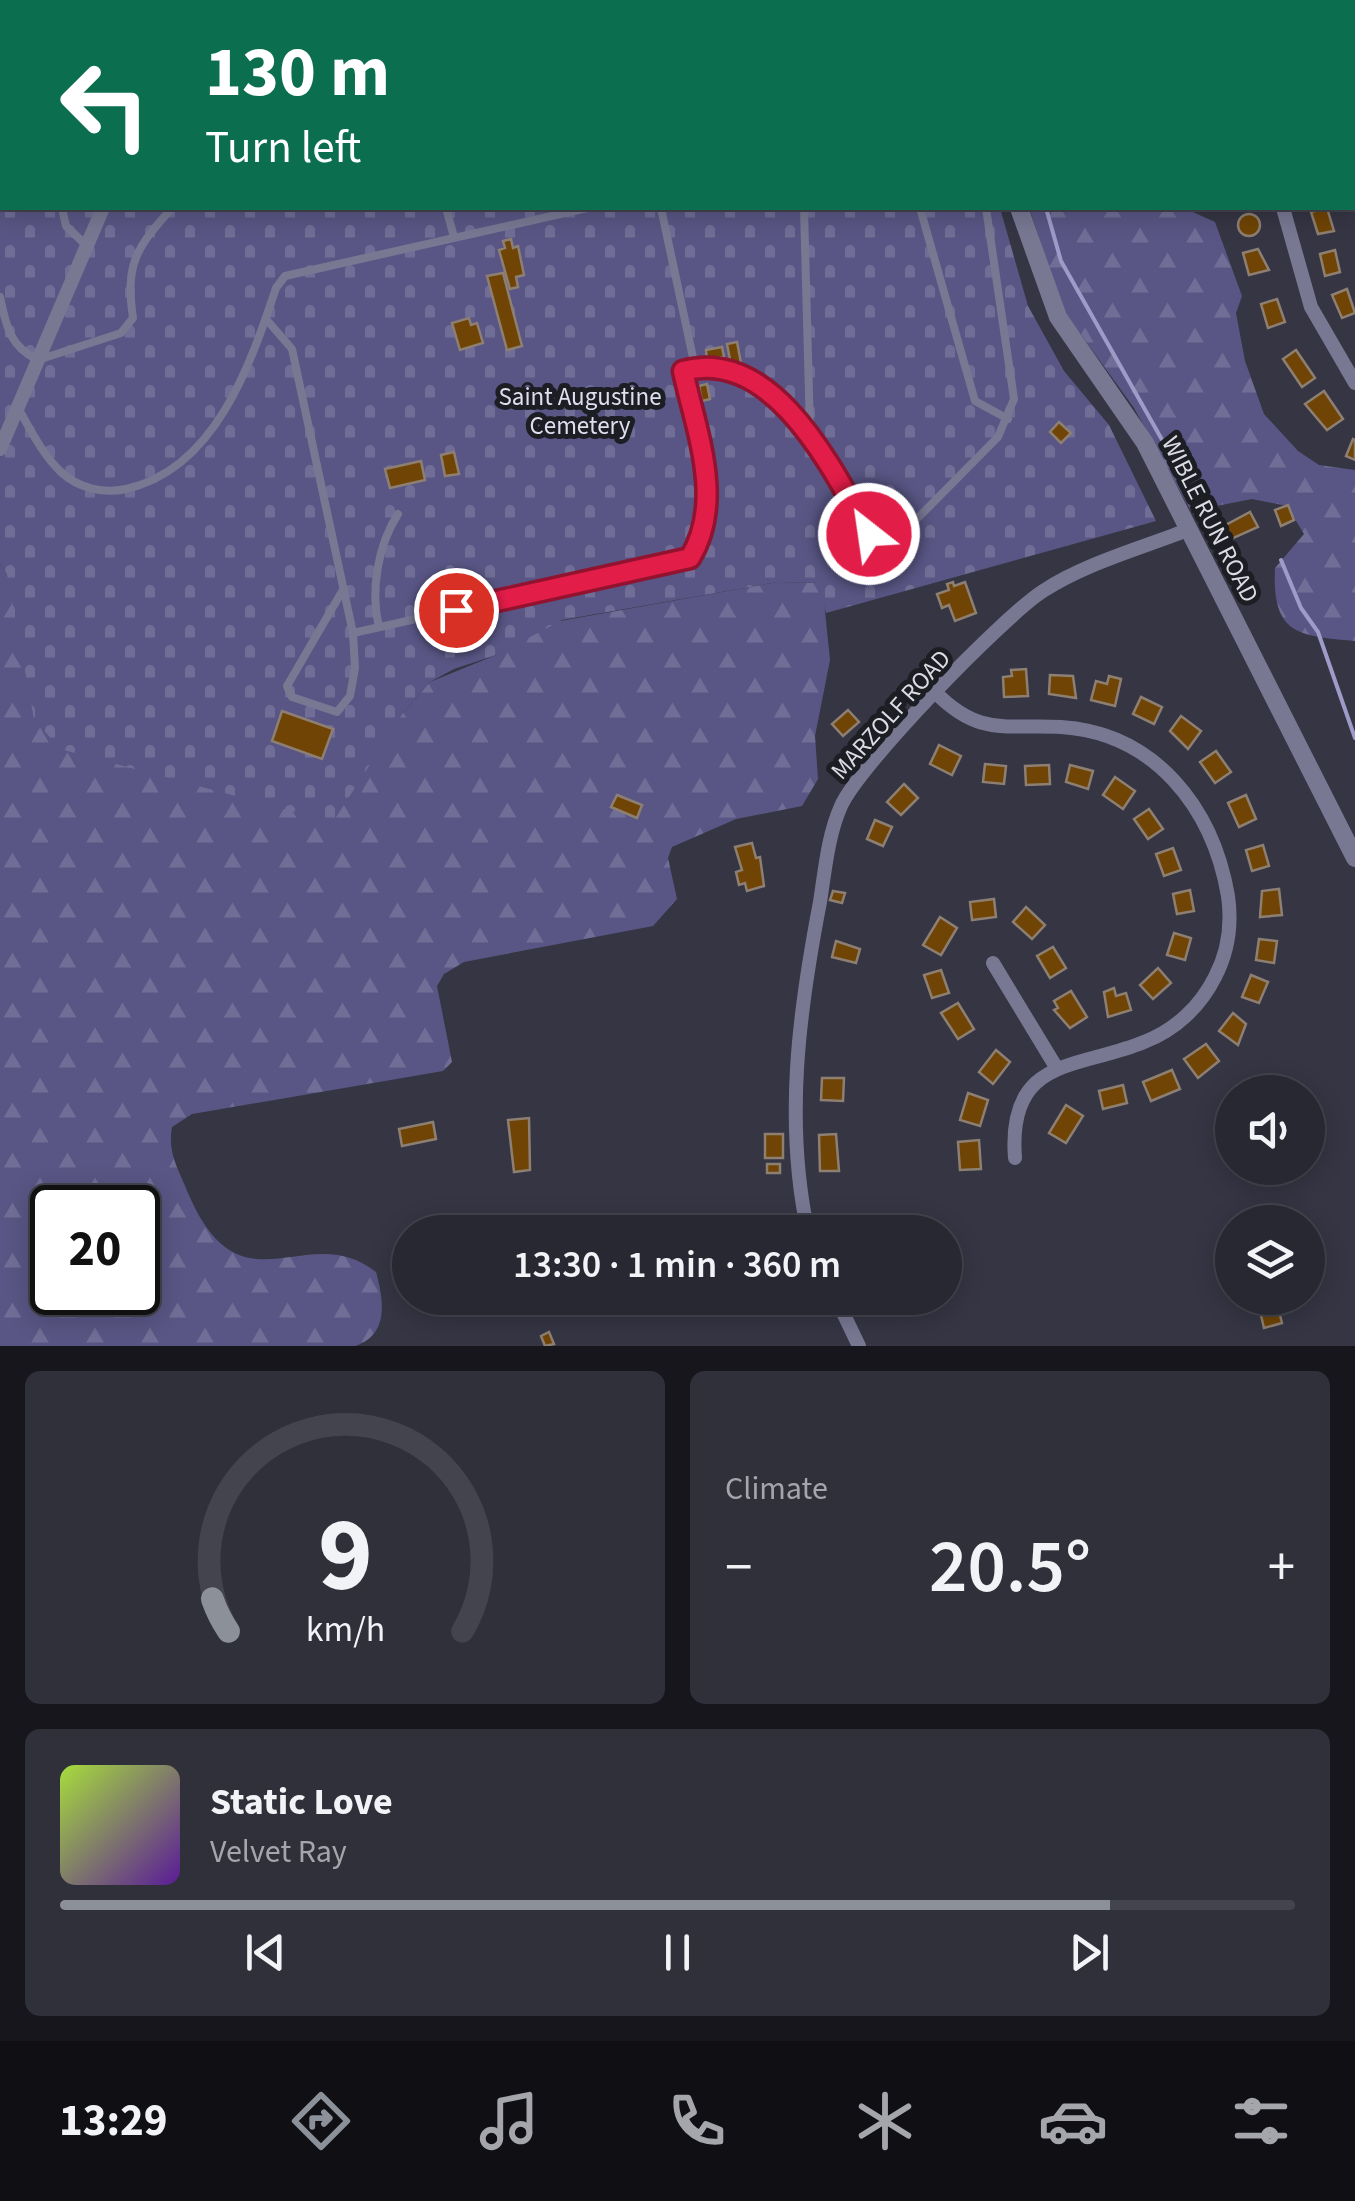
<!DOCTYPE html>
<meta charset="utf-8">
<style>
body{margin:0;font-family:"Source Sans 3",sans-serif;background:#30303b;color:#f1f3f6;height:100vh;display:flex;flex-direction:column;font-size:38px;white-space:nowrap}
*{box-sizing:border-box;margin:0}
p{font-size:32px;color:#a5a6ac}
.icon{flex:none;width:55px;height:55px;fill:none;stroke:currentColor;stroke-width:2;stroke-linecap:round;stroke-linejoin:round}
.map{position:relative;height:1346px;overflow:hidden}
.sheet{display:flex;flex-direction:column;gap:25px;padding:25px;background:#16161c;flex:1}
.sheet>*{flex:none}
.top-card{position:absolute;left:0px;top:0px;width:1355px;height:210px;box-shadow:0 5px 25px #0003,0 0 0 2px #44444e;background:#0b6e4f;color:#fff;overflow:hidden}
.tools{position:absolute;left:1215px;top:1075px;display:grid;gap:20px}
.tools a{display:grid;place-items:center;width:110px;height:110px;border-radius:50%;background:#282833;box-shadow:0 5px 25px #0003,0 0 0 2px #44444e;font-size:50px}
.speed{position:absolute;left:30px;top:1185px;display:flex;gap:20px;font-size:50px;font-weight:700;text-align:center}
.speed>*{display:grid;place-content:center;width:130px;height:130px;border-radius:50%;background:#282833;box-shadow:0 5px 25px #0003,0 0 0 2px #44444e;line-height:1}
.speed .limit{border:5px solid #111;border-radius:15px;background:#fff;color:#111}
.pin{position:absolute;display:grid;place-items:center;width:85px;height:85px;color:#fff;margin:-42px;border:5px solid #fff;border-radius:50%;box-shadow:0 2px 10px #0007}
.me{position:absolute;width:110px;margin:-55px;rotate:330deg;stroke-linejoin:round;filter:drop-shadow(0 0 8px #0008)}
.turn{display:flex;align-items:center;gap:35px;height:210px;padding:0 40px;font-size:45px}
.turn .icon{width:130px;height:130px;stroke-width:2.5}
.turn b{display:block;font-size:70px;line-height:85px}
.big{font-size:75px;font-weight:600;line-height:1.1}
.sheet .tile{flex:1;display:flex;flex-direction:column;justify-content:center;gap:15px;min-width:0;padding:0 35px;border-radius:15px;background:#30303b}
.sheet .dial{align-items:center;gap:0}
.dial svg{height:260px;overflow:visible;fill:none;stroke:#44444e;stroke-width:7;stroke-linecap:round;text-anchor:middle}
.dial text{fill:#f1f3f6;stroke:none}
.song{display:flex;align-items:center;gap:30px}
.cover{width:120px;height:120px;border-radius:15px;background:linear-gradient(135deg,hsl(80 70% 55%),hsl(270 70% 35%))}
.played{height:10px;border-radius:5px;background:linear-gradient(90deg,#8c9099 85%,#44444e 85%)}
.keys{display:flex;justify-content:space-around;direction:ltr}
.heat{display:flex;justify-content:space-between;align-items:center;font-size:55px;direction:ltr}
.sheet .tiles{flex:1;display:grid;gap:25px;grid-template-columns:1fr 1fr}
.tile:last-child{grid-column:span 2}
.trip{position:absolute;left:392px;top:1215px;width:570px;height:100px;border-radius:50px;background:#282833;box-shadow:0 5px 25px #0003,0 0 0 2px #44444e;font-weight:600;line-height:100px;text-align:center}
.tab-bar{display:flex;height:160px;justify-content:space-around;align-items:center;background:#101014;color:#a5a6ac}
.tab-bar .icon{width:70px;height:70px}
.tab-bar .on{color:#8c9099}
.tab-bar b{font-size:45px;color:#f1f3f6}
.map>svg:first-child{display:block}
.forest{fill:url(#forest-firs);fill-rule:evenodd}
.cemetery{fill:url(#cemetery-stones)}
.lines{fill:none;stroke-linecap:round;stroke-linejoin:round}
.stream{stroke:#9e9bc8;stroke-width:4}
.building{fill:#6f4405;stroke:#8d7f72;stroke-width:2.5}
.service{stroke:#797893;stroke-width:8}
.minor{stroke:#797893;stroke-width:14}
.tertiary{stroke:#797893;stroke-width:18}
.route-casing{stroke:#92132f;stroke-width:25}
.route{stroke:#e11d48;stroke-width:18}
.labels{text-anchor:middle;stroke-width:10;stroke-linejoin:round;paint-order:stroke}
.park-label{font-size:25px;fill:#dfdff0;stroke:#1d1d24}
.street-label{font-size:25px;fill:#dcdce5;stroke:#1d1d24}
</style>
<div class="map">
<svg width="1355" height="1346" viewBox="0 0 1355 1346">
<defs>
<pattern id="forest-firs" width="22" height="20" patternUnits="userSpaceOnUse" patternTransform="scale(2.5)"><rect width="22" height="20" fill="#595685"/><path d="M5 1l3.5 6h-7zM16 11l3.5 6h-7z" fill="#706e96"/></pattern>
<pattern id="cemetery-stones" width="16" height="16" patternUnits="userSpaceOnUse" patternTransform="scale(2.5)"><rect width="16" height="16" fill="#595685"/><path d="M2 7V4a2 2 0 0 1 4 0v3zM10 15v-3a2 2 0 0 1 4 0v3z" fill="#706e96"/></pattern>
</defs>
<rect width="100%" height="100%" fill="#353544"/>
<g class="forest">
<path d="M1299,0H1355V205L1352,2Z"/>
<path d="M1029,208H1184L1215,222L1242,296L1236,313L1245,361L1264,414L1298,451L1319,465L1355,470V641C1297,636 1272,634 1275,568L1304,534L1287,506L1252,499L1191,511L1134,408L1064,311Z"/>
<path d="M0,564L7,574L403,713L430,682L496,655L549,623L778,582L819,583L823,592L830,660L815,736L818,779L802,806L736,819L672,847L668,858L677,899L653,926L464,962L444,974L437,986L452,1062L443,1071L192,1114L172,1127C167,1153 179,1170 188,1193C241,1318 306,1217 376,1272C384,1301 389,1335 355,1346H0ZM52,1208H138V1292H52Z"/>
</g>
<path class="cemetery" d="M0,0H966L2,2V208H1000L1028,306L1064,371L1109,425L1156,521L826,613L818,583L778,582L562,620L496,655L454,669L430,682L403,713L333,822L60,749L34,719L7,574L0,564Z"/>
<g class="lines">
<g class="stream">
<path d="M1000,0L1001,2"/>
<path d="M1046,208L1061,261L1178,468"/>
<path d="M1281,560L1301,608L1318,632L1355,738"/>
</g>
</g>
<g class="building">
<path d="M1327,208L1334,231L1318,234L1311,212Z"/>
<circle cx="1249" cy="225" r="11"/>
<path d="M511,239L513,248L518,246L524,275L516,277L518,287L510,289L499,250L505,248L503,241Z"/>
<path d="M1258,249L1269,270L1249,275L1243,253Z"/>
<path d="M1335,250L1340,272L1325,276L1320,254Z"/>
<path d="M503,273L522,346L507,350L487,276Z"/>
<path d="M1347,289L1355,313L1342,318L1332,295Z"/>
<path d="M1277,299L1285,322L1268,328L1261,304Z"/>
<path d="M469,318L471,325L477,323L483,343L460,350L452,323Z"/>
<path d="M737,342L741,363L731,365L727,344Z"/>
<path d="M722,347L724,357L707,360L706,350Z"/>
<path d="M1296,350L1315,378L1302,387L1283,359Z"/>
<path d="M707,384L710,399L702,401L699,386Z"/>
<path d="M1324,391L1343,419L1327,430L1305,404Z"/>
<path d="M1059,422L1071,433L1061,443L1050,432Z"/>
<path d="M1353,439L1355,440V460L1346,456Z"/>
<path d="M454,452L459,474L445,476L441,455Z"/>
<path d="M421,461L425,480L390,488L385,469Z"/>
<path d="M1288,505L1294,520L1281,526L1275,510Z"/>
<path d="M1250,512L1258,527L1229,540L1222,527Z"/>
<path d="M953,582L954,586L965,582L976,613L955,621L949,605L942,608L937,594L949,590L947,584Z"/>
<path d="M1026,669L1028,696L1004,697L1003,677L1012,676L1011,670Z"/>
<path d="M1050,675L1073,676L1076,698L1049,694Z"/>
<path d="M1109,676L1121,679L1115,706L1091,700L1096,681L1107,684Z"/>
<path d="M1141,697L1162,707L1154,724L1133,714Z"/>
<path d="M848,710L859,722L843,736L832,724Z"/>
<path d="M282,711L333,729L322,759L272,741Z"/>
<path d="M1181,716L1201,731L1188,749L1170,731Z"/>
<path d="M939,745L961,756L952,775L930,764Z"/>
<path d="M1216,751L1231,772L1215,783L1200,762Z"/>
<path d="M985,764L1006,766L1004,784L983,782Z"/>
<path d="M1049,765L1050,784L1026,785L1025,766Z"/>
<path d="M1070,765L1093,771L1088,789L1066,782Z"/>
<path d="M1115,777L1135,791L1123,809L1103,795Z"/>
<path d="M904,784L918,798L901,815L887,802Z"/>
<path d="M617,795L642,805L637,818L611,807Z"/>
<path d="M1246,795L1256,819L1239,827L1228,803Z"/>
<path d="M1149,809L1163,829L1148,839L1134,819Z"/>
<path d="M875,820L892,827L883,846L867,839Z"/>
<path d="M752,843L756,858L760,857L764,886L747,891L745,883L739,885L736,872L742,870L735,847Z"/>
<path d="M1263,845L1269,866L1252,871L1246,850Z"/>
<path d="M1173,848L1181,870L1164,876L1156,854Z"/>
<path d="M1279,889L1282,915L1260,917L1262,891Z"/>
<path d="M1190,890L1194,911L1177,914L1173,894Z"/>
<path d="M833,891L845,893L842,903L830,900Z"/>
<path d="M994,899L996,917L972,920L970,902Z"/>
<path d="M1026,907L1045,925L1032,939L1013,922Z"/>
<path d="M940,917L957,928L941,955L923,945Z"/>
<path d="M1174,933L1191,938L1185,960L1167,955Z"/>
<path d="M1259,939L1277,941L1274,963L1256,960Z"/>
<path d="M836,941L860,949L856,963L832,957Z"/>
<path d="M1053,947L1066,968L1050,978L1037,956Z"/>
<path d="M1158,968L1171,983L1153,999L1140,985Z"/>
<path d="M941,970L949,993L932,998L924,975Z"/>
<path d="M1251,975L1268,982L1259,1003L1242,997Z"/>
<path d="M1114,988L1116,996L1126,993L1131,1010L1108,1017L1104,992Z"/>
<path d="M1071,991L1087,1017L1070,1028L1054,1010L1058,1008L1054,1001Z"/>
<path d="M958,1003L974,1029L958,1039L941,1013Z"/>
<path d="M1233,1013L1246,1024L1238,1045L1219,1031Z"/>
<path d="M1206,1044L1219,1061L1198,1078L1184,1059Z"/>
<path d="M996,1050L1010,1062L993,1084L979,1072Z"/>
<path d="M1172,1070L1180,1089L1151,1101L1143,1082Z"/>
<path d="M822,1078H844L843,1101L821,1100Z"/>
<path d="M1123,1085L1127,1103L1103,1109L1099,1091Z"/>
<path d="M968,1093L988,1100L980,1126L960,1120Z"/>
<path d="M1066,1105L1083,1116L1066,1143L1049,1133Z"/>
<path d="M529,1118L530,1170L514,1172L508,1120Z"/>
<path d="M433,1122L436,1139L402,1146L399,1129Z"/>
<rect x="765" y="1134" width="18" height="24"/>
<path d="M836,1134L839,1171H820L819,1135Z"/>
<path d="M979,1140L981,1169L960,1170L958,1142Z"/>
<rect x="767" y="1164" width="13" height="9"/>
<path d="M473,1217L476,1232H469L466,1219Z"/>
<path d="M569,1298H617L618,1301L573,1311Z"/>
<path d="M1276,1299L1282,1323L1264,1328L1258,1303Z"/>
<path d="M549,1332L554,1344L545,1346L541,1336Z"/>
</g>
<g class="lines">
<g class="service">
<path d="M512,0L513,2"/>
<path d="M658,0V2"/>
<path d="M0,2L1,0"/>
<path d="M373,2L377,0"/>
<path d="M0,86L2,87"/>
<path d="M62,208L66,226L87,246"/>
<path d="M446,208L454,237"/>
<path d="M804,208L810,431"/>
<path d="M920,208L975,401L1008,419"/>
<path d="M0,297C6,326 10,347 38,360L121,333L133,318C125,264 136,248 172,208"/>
<path d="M266,319L292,349L353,633L355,668L350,696L337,712L292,697L287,686L344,588"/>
<path d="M695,367C796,382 824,455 869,534L882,542L898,538L998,437L1014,399L986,208"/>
<path d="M18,408C31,430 42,454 61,472C78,488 103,494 126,489C215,469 250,366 276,288L285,276L587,208"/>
<path d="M379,627C370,591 378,545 398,514"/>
<path d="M353,633L690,558C725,502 696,431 683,371L695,367L661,208"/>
</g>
<g class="minor">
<path d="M1211,0L1214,2"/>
<path d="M191,2L192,0"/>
<path d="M1283,208L1311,307L1355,383"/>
<path d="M0,449L103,208"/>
<path d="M936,693C980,737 1006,724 1061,727C1155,733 1213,808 1228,896C1232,924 1228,952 1215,977C1200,1007 1175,1030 1144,1042C1079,1069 1007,1056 1015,1158"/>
<path d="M993,963L1056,1067"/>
<path d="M808,1232C784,1122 799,1011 820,902C825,870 828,835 841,806C859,765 1003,617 1043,591C1086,563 1142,548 1190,529"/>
<path d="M836,1298L859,1346"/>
</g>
<g class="tertiary">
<path d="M982,0V2"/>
<path d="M1019,208L1058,317L1145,443L1355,858"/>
</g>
</g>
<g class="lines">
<g class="route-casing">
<path id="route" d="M456,610L690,558C725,501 696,431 683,371C774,346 834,472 869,534"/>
</g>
<use href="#route" class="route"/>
</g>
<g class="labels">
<g class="park-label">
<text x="580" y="405">Saint Augustine<tspan x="580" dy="29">Cemetery</tspan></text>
</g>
<g class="street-label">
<text transform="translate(1211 519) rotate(63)" y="9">WIBLE RUN ROAD</text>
<text transform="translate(890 714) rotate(-48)" y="9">MARZOLF ROAD</text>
</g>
</g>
</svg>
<div class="tools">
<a><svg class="icon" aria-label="sound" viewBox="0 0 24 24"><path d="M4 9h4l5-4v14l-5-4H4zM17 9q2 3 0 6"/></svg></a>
<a><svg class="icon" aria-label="layers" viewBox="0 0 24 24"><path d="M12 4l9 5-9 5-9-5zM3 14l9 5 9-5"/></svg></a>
</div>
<div class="speed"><div class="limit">20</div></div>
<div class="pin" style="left:456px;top:610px;background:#d93025"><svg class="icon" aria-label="arrive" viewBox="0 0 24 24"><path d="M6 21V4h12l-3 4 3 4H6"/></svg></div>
<svg class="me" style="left:869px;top:534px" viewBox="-20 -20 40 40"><circle r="17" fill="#e11d48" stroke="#fff" stroke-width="3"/><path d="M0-11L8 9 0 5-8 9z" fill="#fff"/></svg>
<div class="trip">13:30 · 1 min · 360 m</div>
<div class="top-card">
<div class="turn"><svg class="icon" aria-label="left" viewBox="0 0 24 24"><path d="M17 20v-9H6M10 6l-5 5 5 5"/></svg><div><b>130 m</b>Turn left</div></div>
</div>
</div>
<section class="sheet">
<div class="tiles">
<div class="tile dial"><svg viewBox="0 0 100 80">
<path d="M14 69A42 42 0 1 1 86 69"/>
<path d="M14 69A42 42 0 0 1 9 59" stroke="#8c9099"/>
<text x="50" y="56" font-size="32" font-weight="700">9</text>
<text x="50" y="72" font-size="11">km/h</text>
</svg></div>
<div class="tile"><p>Climate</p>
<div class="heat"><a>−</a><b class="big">20.5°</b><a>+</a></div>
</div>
<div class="tile">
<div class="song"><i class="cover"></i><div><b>Static Love</b><p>Velvet Ray</p></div></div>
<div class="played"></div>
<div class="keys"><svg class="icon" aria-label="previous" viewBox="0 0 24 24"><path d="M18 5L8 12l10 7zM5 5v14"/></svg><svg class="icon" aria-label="pause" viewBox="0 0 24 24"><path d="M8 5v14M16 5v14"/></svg><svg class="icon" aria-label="next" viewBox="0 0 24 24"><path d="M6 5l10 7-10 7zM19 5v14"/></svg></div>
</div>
</div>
</section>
<nav class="tab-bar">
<b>13:29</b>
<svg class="icon on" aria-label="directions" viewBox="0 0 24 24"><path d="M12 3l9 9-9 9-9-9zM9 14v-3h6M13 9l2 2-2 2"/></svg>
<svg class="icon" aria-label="music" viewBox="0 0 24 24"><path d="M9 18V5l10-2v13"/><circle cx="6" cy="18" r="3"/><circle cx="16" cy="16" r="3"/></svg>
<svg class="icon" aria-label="phone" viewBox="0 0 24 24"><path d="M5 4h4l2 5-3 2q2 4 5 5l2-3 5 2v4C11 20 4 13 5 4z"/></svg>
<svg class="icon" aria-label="climate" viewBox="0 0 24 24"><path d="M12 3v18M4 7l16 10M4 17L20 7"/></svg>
<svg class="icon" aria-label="car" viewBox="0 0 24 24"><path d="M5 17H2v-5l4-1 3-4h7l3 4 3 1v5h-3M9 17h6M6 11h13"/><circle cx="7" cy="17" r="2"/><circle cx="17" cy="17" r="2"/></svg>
<svg class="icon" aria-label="filters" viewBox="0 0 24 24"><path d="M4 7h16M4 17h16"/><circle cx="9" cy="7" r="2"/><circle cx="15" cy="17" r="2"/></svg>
</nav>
